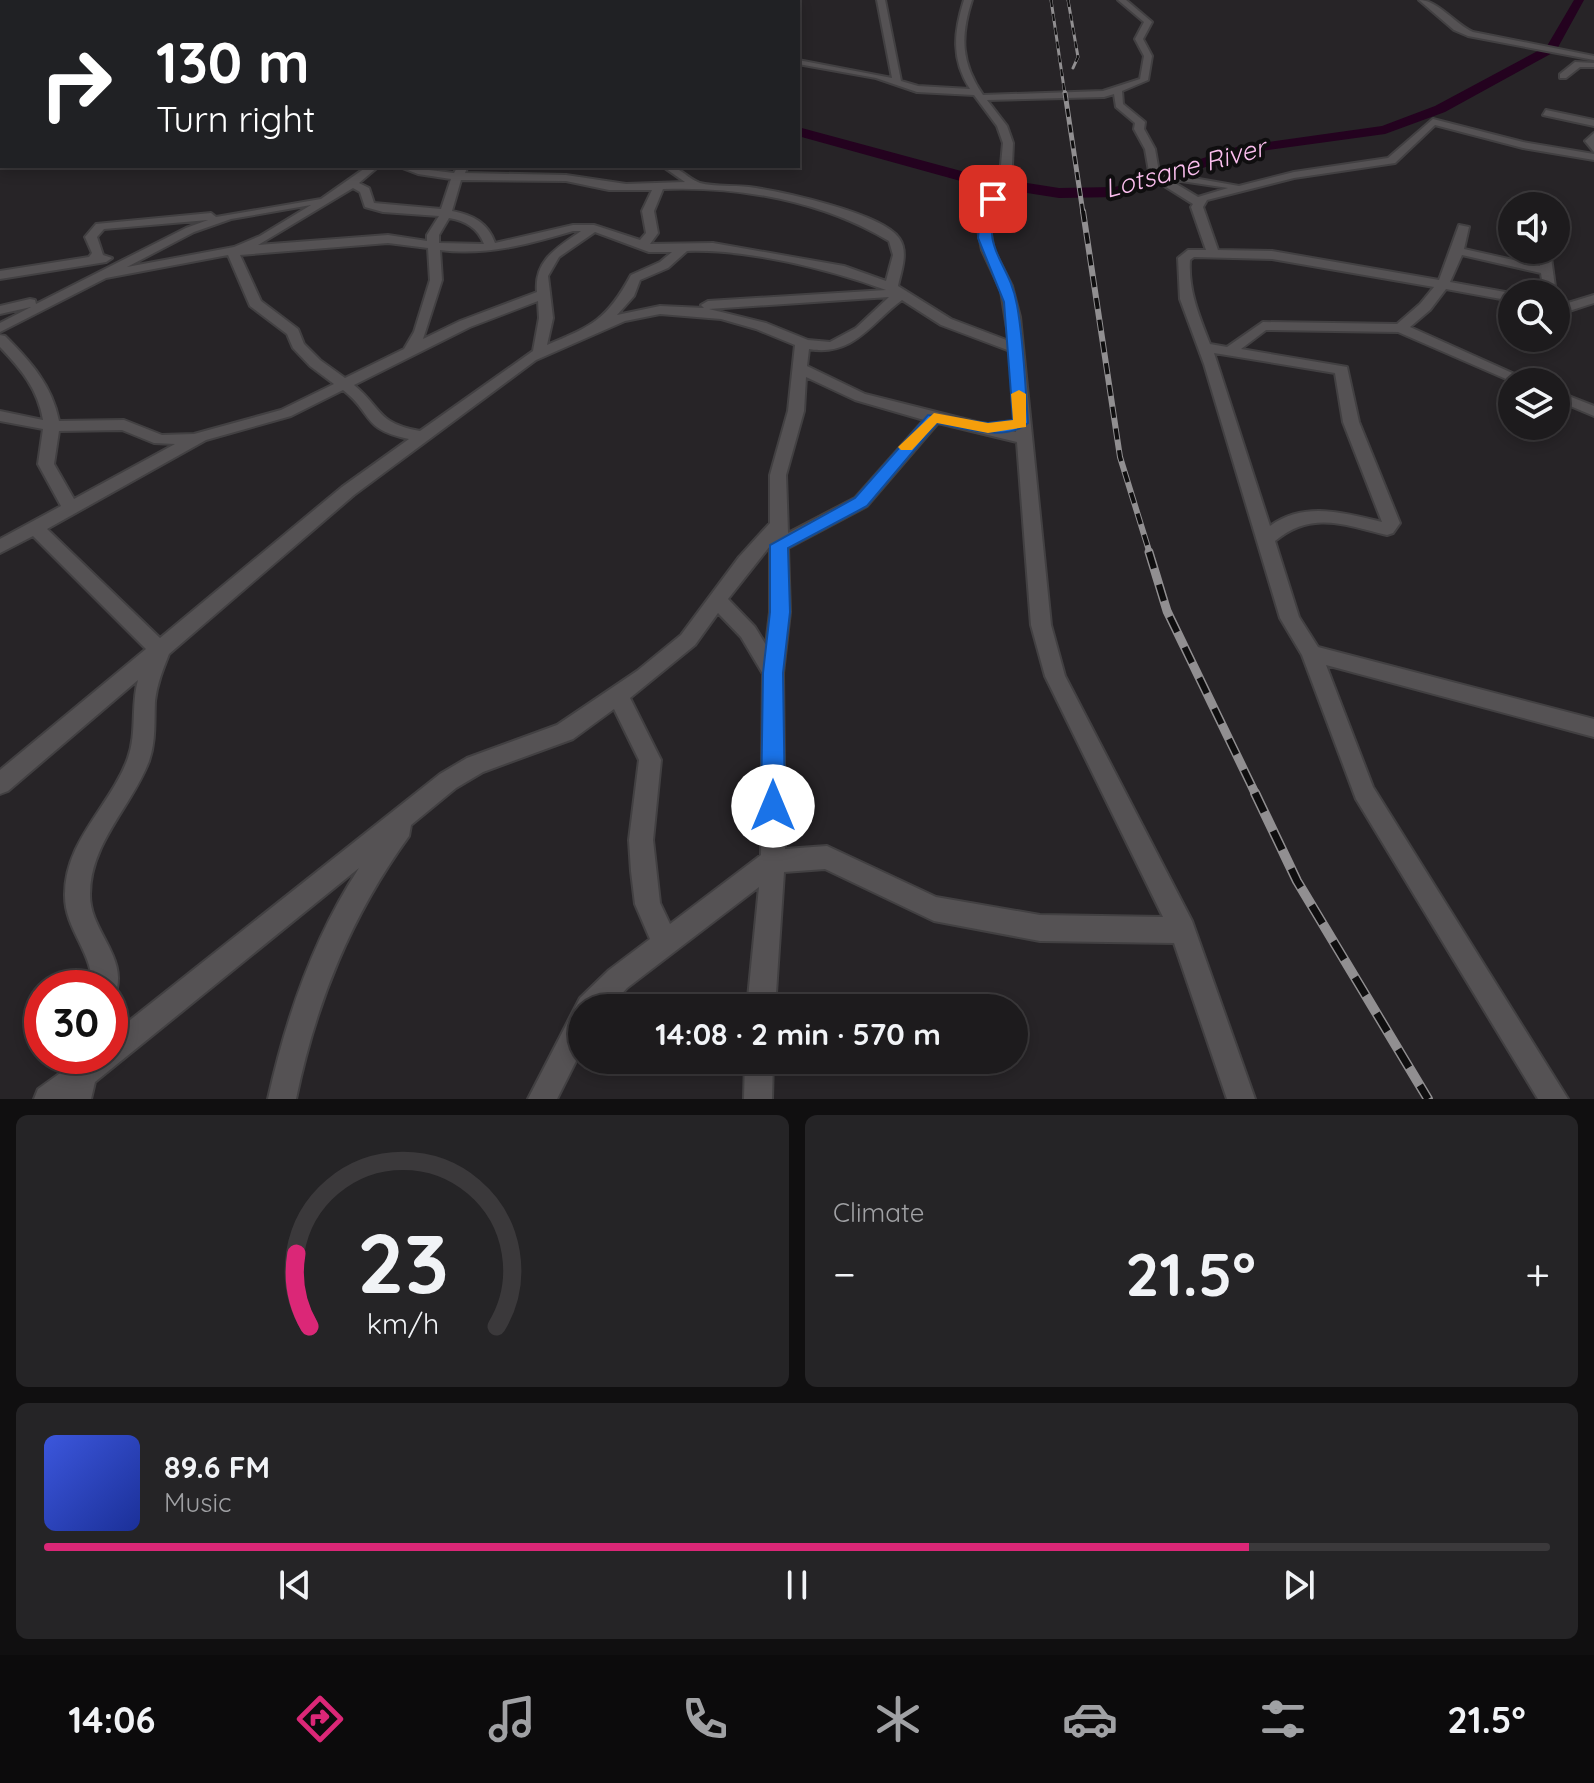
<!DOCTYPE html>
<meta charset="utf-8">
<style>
body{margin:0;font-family:Quicksand,sans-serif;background:#252426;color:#f1f3f6;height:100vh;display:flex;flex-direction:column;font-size:30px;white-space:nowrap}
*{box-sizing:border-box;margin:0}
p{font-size:26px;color:#a0a1a4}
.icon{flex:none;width:44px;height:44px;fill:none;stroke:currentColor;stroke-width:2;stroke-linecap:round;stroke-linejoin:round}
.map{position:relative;height:1099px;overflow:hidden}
.sheet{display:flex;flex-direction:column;gap:16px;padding:16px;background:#100f10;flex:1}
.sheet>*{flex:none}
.hud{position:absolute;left:0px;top:0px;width:800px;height:168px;box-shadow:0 4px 12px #0003,0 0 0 2px #3b393b;background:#202124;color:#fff;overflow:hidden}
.controls{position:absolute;left:1498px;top:192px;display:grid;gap:16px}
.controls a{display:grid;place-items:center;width:72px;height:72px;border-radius:50%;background:#1d1b1d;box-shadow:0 4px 12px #0003,0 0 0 2px #3b393b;font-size:40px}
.speed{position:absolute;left:24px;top:970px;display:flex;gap:16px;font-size:40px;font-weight:700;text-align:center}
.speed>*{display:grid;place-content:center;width:104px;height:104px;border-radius:50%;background:#1d1b1d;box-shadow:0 4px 12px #0003,0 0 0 2px #3b393b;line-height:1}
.speed .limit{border:12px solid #d22;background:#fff;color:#111}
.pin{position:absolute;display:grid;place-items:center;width:68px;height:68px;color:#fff;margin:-34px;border-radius:16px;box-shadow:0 4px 12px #0006}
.me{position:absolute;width:88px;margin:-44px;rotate:0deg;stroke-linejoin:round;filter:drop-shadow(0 0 6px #0008)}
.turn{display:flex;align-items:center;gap:28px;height:168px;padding:0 24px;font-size:36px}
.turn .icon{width:104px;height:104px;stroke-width:2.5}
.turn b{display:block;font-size:56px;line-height:68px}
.big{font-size:60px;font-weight:700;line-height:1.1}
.sheet .widget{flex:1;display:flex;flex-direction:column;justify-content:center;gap:12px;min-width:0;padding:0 28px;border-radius:12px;background:#252426}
.sheet .dial{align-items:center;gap:0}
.dial svg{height:208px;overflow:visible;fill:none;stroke:#3b393b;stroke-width:7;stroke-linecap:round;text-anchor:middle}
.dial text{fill:#f1f3f6;stroke:none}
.song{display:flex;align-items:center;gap:24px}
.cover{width:96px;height:96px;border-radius:12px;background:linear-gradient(135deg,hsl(230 70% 55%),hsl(230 70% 35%))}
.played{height:8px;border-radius:4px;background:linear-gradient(90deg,#db2777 80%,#3b393b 80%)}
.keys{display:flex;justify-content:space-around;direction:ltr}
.heat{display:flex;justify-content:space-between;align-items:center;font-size:44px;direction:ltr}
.sheet .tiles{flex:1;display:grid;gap:16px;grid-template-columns:1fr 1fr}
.widget:last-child{grid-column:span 2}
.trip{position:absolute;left:568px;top:994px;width:460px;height:80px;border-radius:40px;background:#1d1b1d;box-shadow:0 4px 12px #0003,0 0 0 2px #3b393b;font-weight:700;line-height:80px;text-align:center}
.tabs{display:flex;height:128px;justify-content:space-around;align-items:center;background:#0c0b0c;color:#a0a1a4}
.tabs .icon{width:56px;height:56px}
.tabs .current{color:#db2777}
.tabs b{font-size:36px;color:#f1f3f6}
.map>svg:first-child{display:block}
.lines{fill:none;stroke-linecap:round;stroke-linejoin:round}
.river{fill:#24021f;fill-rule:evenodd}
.minor-casing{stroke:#424042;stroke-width:4}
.minor{fill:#555254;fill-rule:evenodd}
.rail-far4-casing{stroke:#918f91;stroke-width:3}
.rail-far3-casing{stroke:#918f91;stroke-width:5}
.rail-far2-casing{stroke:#918f91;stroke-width:6}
.rail-far1-casing{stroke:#918f91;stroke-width:9}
.rail-casing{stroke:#918f91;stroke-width:10}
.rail-far4{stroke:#0f0e0f;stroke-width:2;stroke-dasharray:7;stroke-linecap:butt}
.rail-far3{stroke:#0f0e0f;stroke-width:3;stroke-dasharray:8;stroke-linecap:butt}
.rail-far2{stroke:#0f0e0f;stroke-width:4;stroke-dasharray:11;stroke-linecap:butt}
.rail-far1{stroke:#0f0e0f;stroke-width:6;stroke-dasharray:17;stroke-linecap:butt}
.rail{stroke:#0f0e0f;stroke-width:7;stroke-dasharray:21;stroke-linecap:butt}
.route{fill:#1a73e8;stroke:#114b97;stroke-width:2}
.slow{fill:#f59e0b}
.labels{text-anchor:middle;stroke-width:8;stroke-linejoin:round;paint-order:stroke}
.far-water-label{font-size:26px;font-style:italic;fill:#fbbeee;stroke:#0f0e0f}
</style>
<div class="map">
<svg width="1594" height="1099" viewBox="0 0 1594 1099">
<rect width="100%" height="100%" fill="#272427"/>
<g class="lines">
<g class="river">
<path d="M1574,0H1584L1556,51L1445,112L1385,134L1247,153L1117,197L1059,198L975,185L798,136V127L976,175L1059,188L1115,187L1240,146L1382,126L1435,106L1547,46Z"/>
<rect x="0" y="133" width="2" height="10"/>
</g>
<g class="minor-casing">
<g id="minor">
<path d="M295,0H305L308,2H298Z"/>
<path d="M774,0H783L772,2Z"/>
<path d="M877,0H885L901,81L918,86L970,89C951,59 954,32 964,0H972C960,37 961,63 983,95L1103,91L1140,79L1144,56L1135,39L1144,22L1118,0H1126L1152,22L1143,39L1152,56L1148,80L1122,91L1123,104L1145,122L1144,129L1155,149L1159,172L1239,186L1294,172L1388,158L1433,119L1523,142L1594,154V160L1523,148L1435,125L1395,163L1294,178L1207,200L1203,207L1218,250L1272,251L1439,280L1459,225L1469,227L1464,249L1540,266L1538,250H1550L1556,294V295L1544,294L1541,273L1462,255L1450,282L1516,294H1512V301L1446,289L1430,310L1410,327L1532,382H1513L1398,332L1266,330L1241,349L1347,367L1359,422L1400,523L1393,533L1387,535C1345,525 1312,510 1275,541L1299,617L1318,647L1594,719V737L1326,665L1373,787L1568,1099H1538L1356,799L1302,655L1280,618L1204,364L1180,299L1178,258L1188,250H1206L1191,207L1193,204L1150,177L1145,149L1134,129L1135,123L1116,107L1114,94L1104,97L987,100L1007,126L1013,143L1012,165L995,208L990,230L994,250L1012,286L1020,317L1051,625L1065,676L1192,921L1255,1099H1227L1174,943L1040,941L934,921L825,869L784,872L775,1008H747L759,887L627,988L609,1008H582V1049L557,1099H528L580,998L609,970L650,939L635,904L631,871L629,840L639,760L614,709L573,739L483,772L456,788L411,825L409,836C351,916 316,1002 296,1099H268C286,1018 313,938 359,868L95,1082L91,1099H34L38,1089L70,1066L72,1056H110V1036L440,774L467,758L557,725L637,671L681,635L739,557L770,523V475L788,411L795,345L756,329L721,319L660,314L625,321L536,360L354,495L169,654C163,669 157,684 155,701C154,721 156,741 149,761C132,806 90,843 90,894C89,932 131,958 114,997L110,999V988H92C94,953 65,930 65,896C64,841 111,806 128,758C137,733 131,705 138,680L8,791L0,794V770L146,649L33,536L0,553V539L61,506L38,464L43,429L0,421V411L43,420C38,389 21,369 0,347V335L5,336C30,361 52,385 59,421L124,420L162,435L194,434L281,410L334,384L310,366L293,348L287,334L250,306L228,255L106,278L0,332V323L31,307L0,314V306L30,299L35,300L36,304L186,228L208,220L104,229L97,237L103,255L112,258L106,262L0,279V271L89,257L92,253L85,237L96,224L211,213L216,217L321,199L368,166H379L359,183L369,188L374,203L441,209L451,179L418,174L397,166L454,173L458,166H468L465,173L566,175L626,184L685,182L662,166C682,166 684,177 700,183C714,187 734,185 749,187C780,191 882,213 899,238C909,252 901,271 898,286L951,319L1009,341L1001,291L982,250L978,230L1001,165L1003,143L997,126L974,95L917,92L876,78L798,64V60L892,78ZM1168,179L1228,188L1198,197ZM461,180L566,181L609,190H652L642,211L646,233L640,240L594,225H573L495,243C488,223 473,215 452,211ZM353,188L360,192L365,207L383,212L439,216L427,235V241L388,235L258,245ZM663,189C741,186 822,201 889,241L893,255L886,281L844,266L713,243L650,244L658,233L654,211ZM311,205L260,236L234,247L127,267L194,232L231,219ZM449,218C466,221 478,228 484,244L439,243V235ZM573,231H581C557,248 534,260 537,292L460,321L423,339L442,280L440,250C487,256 529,244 573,231ZM595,232L649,252H672L660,262L631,275C607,320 592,326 547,345L553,318L548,276L559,257ZM388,243L428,248L430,280L414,332L404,349L345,378L320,360L304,344L298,329L261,301L240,255ZM687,251C748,249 829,269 886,290L708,301L701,305L704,308L660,306L617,315L634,296L640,280L668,268ZM1194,257L1272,259L1434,287L1420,304L1397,324L1263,322L1227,347L1210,344C1199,316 1188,290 1190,260ZM889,297L856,328L830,342L808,340L766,323L709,309ZM902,300L941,325L1010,351L1016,432L865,394L807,366L809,349C853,357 871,323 902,300ZM538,301L539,318L533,351L420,431C376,423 383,409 354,385L470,327ZM1214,353L1335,373L1343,422L1382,522C1343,513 1305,501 1270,526ZM806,377L855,400L924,420L855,498L788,533L786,475L804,411ZM343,390C374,414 361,429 409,439L342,487L160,638L47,529L206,440L291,416ZM938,423L1017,442L1031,625L1045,676L1163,917L1040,915L936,897L827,846L785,849L783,673L790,612L788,548L867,506ZM122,430L154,443L175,444L74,499L54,464L59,431ZM770,546V612L766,645L755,627L728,599ZM718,613L741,637L763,674L761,855L670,924L660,903L653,840L661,760L630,698L695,645Z"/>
<path d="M1419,0C1438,0 1456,25 1473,32L1594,56V60L1468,36L1454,30Z"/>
<path d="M0,13H2L0,18Z"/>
<rect x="0" y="51" width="2" height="4"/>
<path d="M1575,62L1594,63V67H1580L1566,78H1560V74Z"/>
<rect x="0" y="70" width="2" height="6"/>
<path d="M1546,110L1594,120V126L1543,115Z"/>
<rect x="0" y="121" width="2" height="6"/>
<path d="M1594,133V152L1585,141Z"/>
<path d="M1594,295V303L1569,311L1556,310V302L1568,303Z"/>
<path d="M1556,391L1594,406V416L1556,400Z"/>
<path d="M745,1060H773L772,1099H744Z"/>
</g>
</g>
<use href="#minor" class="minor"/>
<g class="rail-far4-casing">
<g id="rail-far4">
<path d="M1051,0L1065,95"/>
<path d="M1068,0L1078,57L1073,68"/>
</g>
</g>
<g class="rail-far3-casing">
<path id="rail-far3" d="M1065,93L1083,213"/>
</g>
<g class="rail-far2-casing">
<path id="rail-far2" d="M1083,211L1120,457L1150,554"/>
</g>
<g class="rail-far1-casing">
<path id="rail-far1" d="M1149,552L1167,611L1256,795"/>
</g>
<g class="rail-casing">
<path id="rail" d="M1255,793L1297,881L1428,1099"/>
</g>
<use href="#rail-far4" class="rail-far4"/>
<use href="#rail-far3" class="rail-far3"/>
<use href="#rail-far2" class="rail-far2"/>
<use href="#rail-far1" class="rail-far1"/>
<use href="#rail" class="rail"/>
</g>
<path class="route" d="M993,195L998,199C979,252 1009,259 1017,305C1024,343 1025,384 1028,423C1006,442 963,428 937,423L867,506L788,548L790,612L783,673L785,806L781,814L773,817L765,814L761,806L763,673L770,612V545L855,498L928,415L988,423L1013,420L1004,302L978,238L980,217L987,199Z"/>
<path class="slow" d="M1019,390L1026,394V427L988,433L937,423L912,450H901L898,447L934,413L988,423L1013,420L1011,394Z"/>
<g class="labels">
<g class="far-water-label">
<text transform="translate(1185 168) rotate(-15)" y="9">Lotsane River</text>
</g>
</g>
</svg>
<div class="controls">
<a><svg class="icon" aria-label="sound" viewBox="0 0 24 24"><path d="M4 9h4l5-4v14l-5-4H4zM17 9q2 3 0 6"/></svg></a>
<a><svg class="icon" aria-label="search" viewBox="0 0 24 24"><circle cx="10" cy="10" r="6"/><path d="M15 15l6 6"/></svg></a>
<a><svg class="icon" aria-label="layers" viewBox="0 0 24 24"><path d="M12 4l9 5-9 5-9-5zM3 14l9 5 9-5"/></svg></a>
</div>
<div class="speed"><div class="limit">30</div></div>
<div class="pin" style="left:993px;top:199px;background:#d93025"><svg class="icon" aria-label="arrive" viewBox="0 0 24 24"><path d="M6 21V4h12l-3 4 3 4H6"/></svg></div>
<svg class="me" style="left:773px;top:806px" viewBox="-20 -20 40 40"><circle r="19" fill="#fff"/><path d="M0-13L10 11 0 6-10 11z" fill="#1a73e8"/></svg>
<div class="trip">14:08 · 2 min · 570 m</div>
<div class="hud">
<div class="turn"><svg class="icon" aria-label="right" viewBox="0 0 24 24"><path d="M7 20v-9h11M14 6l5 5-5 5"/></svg><div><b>130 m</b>Turn right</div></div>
</div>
</div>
<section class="sheet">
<div class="tiles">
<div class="widget dial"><svg viewBox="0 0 100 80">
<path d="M14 69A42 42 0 1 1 86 69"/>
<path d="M14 69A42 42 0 0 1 9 41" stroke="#db2777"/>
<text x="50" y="56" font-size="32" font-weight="700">23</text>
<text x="50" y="72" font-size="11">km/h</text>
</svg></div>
<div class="widget"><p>Climate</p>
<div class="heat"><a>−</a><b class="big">21.5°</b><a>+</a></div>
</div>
<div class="widget">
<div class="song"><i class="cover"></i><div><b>89.6 FM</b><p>Music</p></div></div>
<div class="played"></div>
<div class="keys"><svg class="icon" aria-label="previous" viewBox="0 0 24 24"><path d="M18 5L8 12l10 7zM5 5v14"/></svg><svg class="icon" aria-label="pause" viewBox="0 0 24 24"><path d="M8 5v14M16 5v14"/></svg><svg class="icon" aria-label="next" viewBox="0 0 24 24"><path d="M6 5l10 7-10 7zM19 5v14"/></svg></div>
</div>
</div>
</section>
<nav class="tabs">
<b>14:06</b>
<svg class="icon current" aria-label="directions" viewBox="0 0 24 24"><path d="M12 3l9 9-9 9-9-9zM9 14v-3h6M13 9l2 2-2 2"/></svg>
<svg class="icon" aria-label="music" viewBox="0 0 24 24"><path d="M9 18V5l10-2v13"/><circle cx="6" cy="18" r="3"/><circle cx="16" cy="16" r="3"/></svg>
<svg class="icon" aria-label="phone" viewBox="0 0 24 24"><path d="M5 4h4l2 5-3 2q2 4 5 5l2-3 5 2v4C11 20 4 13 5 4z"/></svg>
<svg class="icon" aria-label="climate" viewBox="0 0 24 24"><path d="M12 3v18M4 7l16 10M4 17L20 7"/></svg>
<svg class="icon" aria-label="car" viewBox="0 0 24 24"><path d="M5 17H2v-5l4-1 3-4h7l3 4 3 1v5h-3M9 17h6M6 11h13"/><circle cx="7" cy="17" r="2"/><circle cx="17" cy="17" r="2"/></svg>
<svg class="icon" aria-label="filters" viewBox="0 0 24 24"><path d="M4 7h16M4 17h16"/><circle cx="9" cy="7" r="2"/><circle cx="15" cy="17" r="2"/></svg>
<b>21.5°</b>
</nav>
